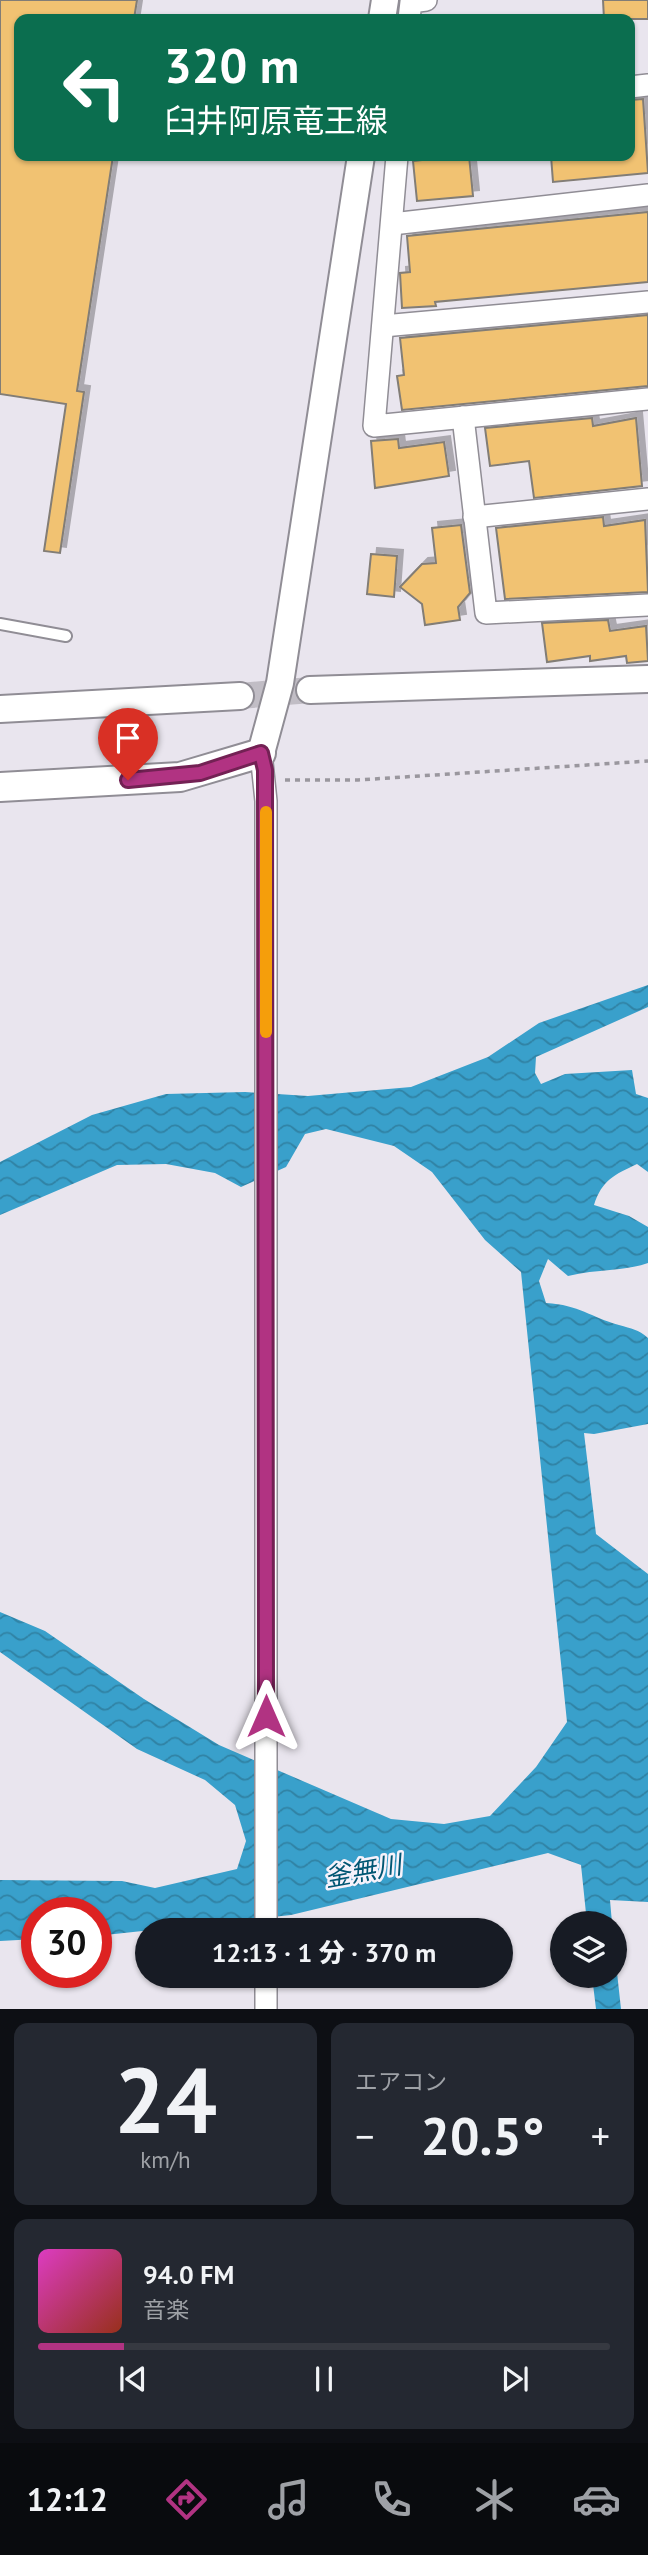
<!DOCTYPE html>
<html lang="ja">
<meta charset="utf-8">
<style>
body{margin:0;font-family:"PT Sans","Noto Sans JP",sans-serif;background:#242831;color:#f1f3f6;height:100vh;display:flex;flex-direction:column;font-size:26px;white-space:nowrap}
*{box-sizing:border-box;margin:0}
p{font-size:23px;color:#9ea1a6}
.icon{flex:none;width:38px;height:38px;fill:none;stroke:currentColor;stroke-width:2;stroke-linecap:round;stroke-linejoin:round}
.map{position:relative;height:2009px;overflow:hidden}
.panel{display:flex;flex-direction:column;gap:14px;padding:14px;background:#0d0f14;flex:1}
.panel>*{flex:none}
.guide{position:absolute;left:14px;top:14px;width:621px;height:147px;border-radius:14px;box-shadow:0 2px 5px #0004;background:#0b6e4f;color:#fff;overflow:hidden}
.fabs{position:absolute;left:550px;top:1911px;display:grid;gap:14px}
.fabs a{display:grid;place-items:center;width:77px;height:77px;border-radius:50%;background:#171b24;box-shadow:0 2px 5px #0004;font-size:35px}
.speed{position:absolute;left:21px;top:1897px;display:flex;gap:14px;font-size:35px;font-weight:700;text-align:center}
.speed>*{display:grid;place-content:center;width:91px;height:91px;border-radius:50%;background:#171b24;box-shadow:0 2px 5px #0004;line-height:1}
.speed .limit{border:10px solid #d22;background:#fff;color:#111}
.pin{position:absolute;display:grid;place-items:center;width:60px;height:60px;color:#fff;margin:-72px -30px;border-radius:50% 50% 50% 0;rotate:-45deg;box-shadow:0 0 7px #0007}
.pin .icon{rotate:45deg}
.me{position:absolute;width:77px;margin:-38px;rotate:0deg;stroke-linejoin:round;filter:drop-shadow(0 0 5px #0008)}
.turn{display:flex;align-items:center;gap:24px;height:147px;padding:0 35px;font-size:32px}
.turn .icon{width:91px;height:91px;stroke-width:2.5}
.turn b{display:block;font-size:49px;line-height:60px}
.big{font-size:52px;font-weight:800;line-height:1.1}
.panel .widget{flex:1;display:flex;flex-direction:column;justify-content:center;gap:10px;min-width:0;padding:0 24px;border-radius:14px;background:#242831}
.panel .dial{align-items:center;gap:0}
.dial b{font-size:91px;line-height:1}
.song{display:flex;align-items:center;gap:21px}
.cover{width:84px;height:84px;border-radius:10px;background:linear-gradient(135deg,hsl(310 70% 55%),hsl(10 70% 35%))}
.played{height:7px;border-radius:4px;background:linear-gradient(90deg,#b13382 15%,#363941 15%)}
.keys{display:flex;justify-content:space-around;direction:ltr}
.heat{display:flex;justify-content:space-between;align-items:center;font-size:38px;direction:ltr}
.panel .tiles{flex:1;display:grid;gap:14px;grid-template-columns:1fr 1fr}
.widget:last-child{grid-column:span 2}
.trip{position:absolute;left:135px;top:1918px;width:378px;height:70px;border-radius:35px;background:#171b24;box-shadow:0 2px 5px #0004;font-weight:800;line-height:70px;text-align:center}
.dock{display:flex;height:112px;justify-content:space-around;align-items:center;background:#090b0e;color:#9ea1a6}
.dock .icon{width:49px;height:49px}
.dock .current{color:#b13382}
.dock b{font-size:32px;color:#f1f3f6}
.map>svg:first-child{display:block}
.water{fill:url(#water-waves)}
.building{fill:#f1c272;stroke:#827d76;stroke-width:2;filter:url(#shadow)}
.lines{fill:none;stroke-linecap:round;stroke-linejoin:round}
.tertiary-tunnel{stroke:#c1bdc5;stroke-width:26;stroke-dasharray:26 13;stroke-linecap:butt}
.service-casing{stroke:#908d95;stroke-width:14}
.minor-casing{stroke:#908d95;stroke-width:24}
.tertiary-casing{stroke:#908d95;stroke-width:30}
.secondary-casing{stroke:#908d95;stroke-width:32}
.path{stroke:#9a979e;stroke-width:3.5;stroke-dasharray:5 5;stroke-linecap:butt}
.service{stroke:#fff;stroke-width:10}
.minor{stroke:#fff;stroke-width:21}
.tertiary{stroke:#fff;stroke-width:26}
.secondary{stroke:#fff;stroke-width:28}
.route-casing{stroke:#732154;stroke-width:18}
.route{stroke:#b13382;stroke-width:12}
.slow{stroke:#f59e0b;stroke-width:12}
.labels{text-anchor:middle;stroke-width:5;stroke-linejoin:round;paint-order:stroke}
.water-label{font-size:26px;font-style:italic;fill:#005673;stroke:#f6f2fb}
</style>
<div class="map">
<svg width="648" height="2009" viewBox="0 0 648 2009">
<defs>
<pattern id="water-waves" width="16" height="10" patternUnits="userSpaceOnUse" patternTransform="scale(1.75)"><rect width="16" height="10" fill="#39a0cb"/><path d="M0 5q4-4 8 0t8 0" fill="none" stroke="#3082a4"/></pattern>
<filter id="shadow"><feDropShadow dx="6" dy="-6" stdDeviation="0" flood-color="#0004"/></filter>
</defs>
<rect width="100%" height="100%" fill="#e9e5ee"/>
<g class="water">
<path d="M648,985V1007L536,1057L535,1073L541,1084L565,1074L632,1070L636,1094L648,1098V1172L637,1164C614,1175 602,1180 594,1205L629,1216L648,1227V1263C622,1272 595,1269 568,1276L548,1259L539,1281L546,1303C580,1305 590,1317 619,1325C632,1329 638,1329 648,1338V1424L594,1434L584,1433L596,1534L648,1574V1902L610,1900L612,1923H587L581,1865L548,1853L291,1915L96,1936V1913H37V1939L0,1941V1880L122,1881L155,1888L237,1869L246,1841L235,1805L205,1780L137,1749L0,1652V1612L45,1631L144,1699L219,1745L391,1819L444,1824L490,1816L536,1767L567,1722L521,1272L485,1240L432,1172L394,1146L326,1129L305,1134L286,1167L241,1187L215,1173L166,1164L117,1165L0,1215V1162L92,1115L166,1094L245,1092L308,1096L411,1087L488,1057L539,1023Z"/>
<path d="M614,1945L621,2009H596L592,1976H614Z"/>
</g>
<g class="building">
<path d="M0,0H137L134,19H19V156H113L77,391L84,392L60,553L44,551L66,404L0,394Z"/>
<path d="M603,0H648V19H604Z"/>
<path d="M643,99L648,173L553,182L551,156H630V100Z"/>
<path d="M458,156H469L473,196L417,201L413,161Z"/>
<path d="M648,212V282L435,302L436,306L402,308L400,273L410,272L407,236Z"/>
<path d="M648,315V386L402,410L397,376L404,375L400,338Z"/>
<path d="M592,418L593,426L636,418L642,486L534,498L529,461L490,466L485,428Z"/>
<path d="M398,439L399,448L444,442L449,476L375,488L371,441Z"/>
<path d="M603,517L604,526L645,520L648,592L505,599L496,528Z"/>
<path d="M461,525L470,593L458,607L460,620L425,625L422,604L400,587L422,564L436,563L432,528Z"/>
<path d="M371,554L397,556L394,597L367,594Z"/>
<path d="M608,620L610,631L646,626L648,661L627,663L626,656L590,661V656L547,662L542,623Z"/>
</g>
<g class="lines">
<path class="tertiary-tunnel" d="M240,696L310,690"/>
<g class="service-casing">
<path id="service" d="M0,624L66,636"/>
</g>
<g class="minor-casing">
<g id="minor">
<path d="M409,19L411,2L426,0"/>
<path d="M630,87L648,85"/>
<path d="M397,156L374,426L648,399"/>
<path d="M392,224L648,195"/>
<path d="M383,326L648,302"/>
<path d="M463,417L486,613L648,605"/>
<path d="M474,517L648,499"/>
<path d="M261,753L266,801V1930"/>
<path d="M266,2009V1976"/>
</g>
</g>
<g class="tertiary-casing">
<g id="tertiary">
<path d="M382,19L385,0"/>
<path d="M310,690L648,679"/>
<path d="M0,709L240,696"/>
<path d="M261,753L280,683L361,156"/>
</g>
</g>
<g class="secondary-casing">
<path id="secondary" d="M0,787L180,777L261,753"/>
</g>
<path class="path" d="M285,780H358L648,761"/>
<use href="#service" class="service"/>
<use href="#minor" class="minor"/>
<use href="#tertiary" class="tertiary"/>
<use href="#secondary" class="secondary"/>
</g>
<g class="lines">
<g class="route-casing">
<path id="route" d="M128,780L200,773L261,753L265,770L266,1716"/>
</g>
<use href="#route" class="route"/>
<path class="slow" d="M266,1032V812"/>
</g>
<g class="labels">
<g class="water-label">
<text transform="translate(363 1871) rotate(-10)" y="9">釜無川</text>
</g>
</g>
</svg>
<div class="fabs">
<a><svg class="icon" aria-label="layers" viewBox="0 0 24 24"><path d="M12 4l9 5-9 5-9-5zM3 14l9 5 9-5"/></svg></a>
</div>
<div class="speed"><div class="limit">30</div></div>
<div class="pin" style="left:128px;top:780px;background:#d93025"><svg class="icon" aria-label="arrive" viewBox="0 0 24 24"><path d="M6 21V4h12l-3 4 3 4H6"/></svg></div>
<svg class="me" style="left:266px;top:1716px" viewBox="-20 -20 40 40"><path d="M0-17L14 15 0 8-14 15z" fill="#b13382" stroke="#fff" stroke-width="4"/></svg>
<div class="trip">12:13 · 1 分 · 370 m</div>
<div class="guide">
<div class="turn"><svg class="icon" aria-label="left" viewBox="0 0 24 24"><path d="M17 20v-9H6M10 6l-5 5 5 5"/></svg><div><b>320 m</b>臼井阿原竜王線</div></div>
</div>
</div>
<section class="panel">
<div class="tiles">
<div class="widget dial"><b>24</b><p>km/h</p></div>
<div class="widget"><p>エアコン</p>
<div class="heat"><a>−</a><b class="big">20.5°</b><a>+</a></div>
</div>
<div class="widget">
<div class="song"><i class="cover"></i><div><b>94.0 FM</b><p>音楽</p></div></div>
<div class="played"></div>
<div class="keys"><svg class="icon" aria-label="previous" viewBox="0 0 24 24"><path d="M18 5L8 12l10 7zM5 5v14"/></svg><svg class="icon" aria-label="pause" viewBox="0 0 24 24"><path d="M8 5v14M16 5v14"/></svg><svg class="icon" aria-label="next" viewBox="0 0 24 24"><path d="M6 5l10 7-10 7zM19 5v14"/></svg></div>
</div>
</div>
</section>
<nav class="dock">
<b>12:12</b>
<svg class="icon current" aria-label="directions" viewBox="0 0 24 24"><path d="M12 3l9 9-9 9-9-9zM9 14v-3h6M13 9l2 2-2 2"/></svg>
<svg class="icon" aria-label="music" viewBox="0 0 24 24"><path d="M9 18V5l10-2v13"/><circle cx="6" cy="18" r="3"/><circle cx="16" cy="16" r="3"/></svg>
<svg class="icon" aria-label="phone" viewBox="0 0 24 24"><path d="M5 4h4l2 5-3 2q2 4 5 5l2-3 5 2v4C11 20 4 13 5 4z"/></svg>
<svg class="icon" aria-label="climate" viewBox="0 0 24 24"><path d="M12 3v18M4 7l16 10M4 17L20 7"/></svg>
<svg class="icon" aria-label="car" viewBox="0 0 24 24"><path d="M5 17H2v-5l4-1 3-4h7l3 4 3 1v5h-3M9 17h6M6 11h13"/><circle cx="7" cy="17" r="2"/><circle cx="17" cy="17" r="2"/></svg>
</nav>
